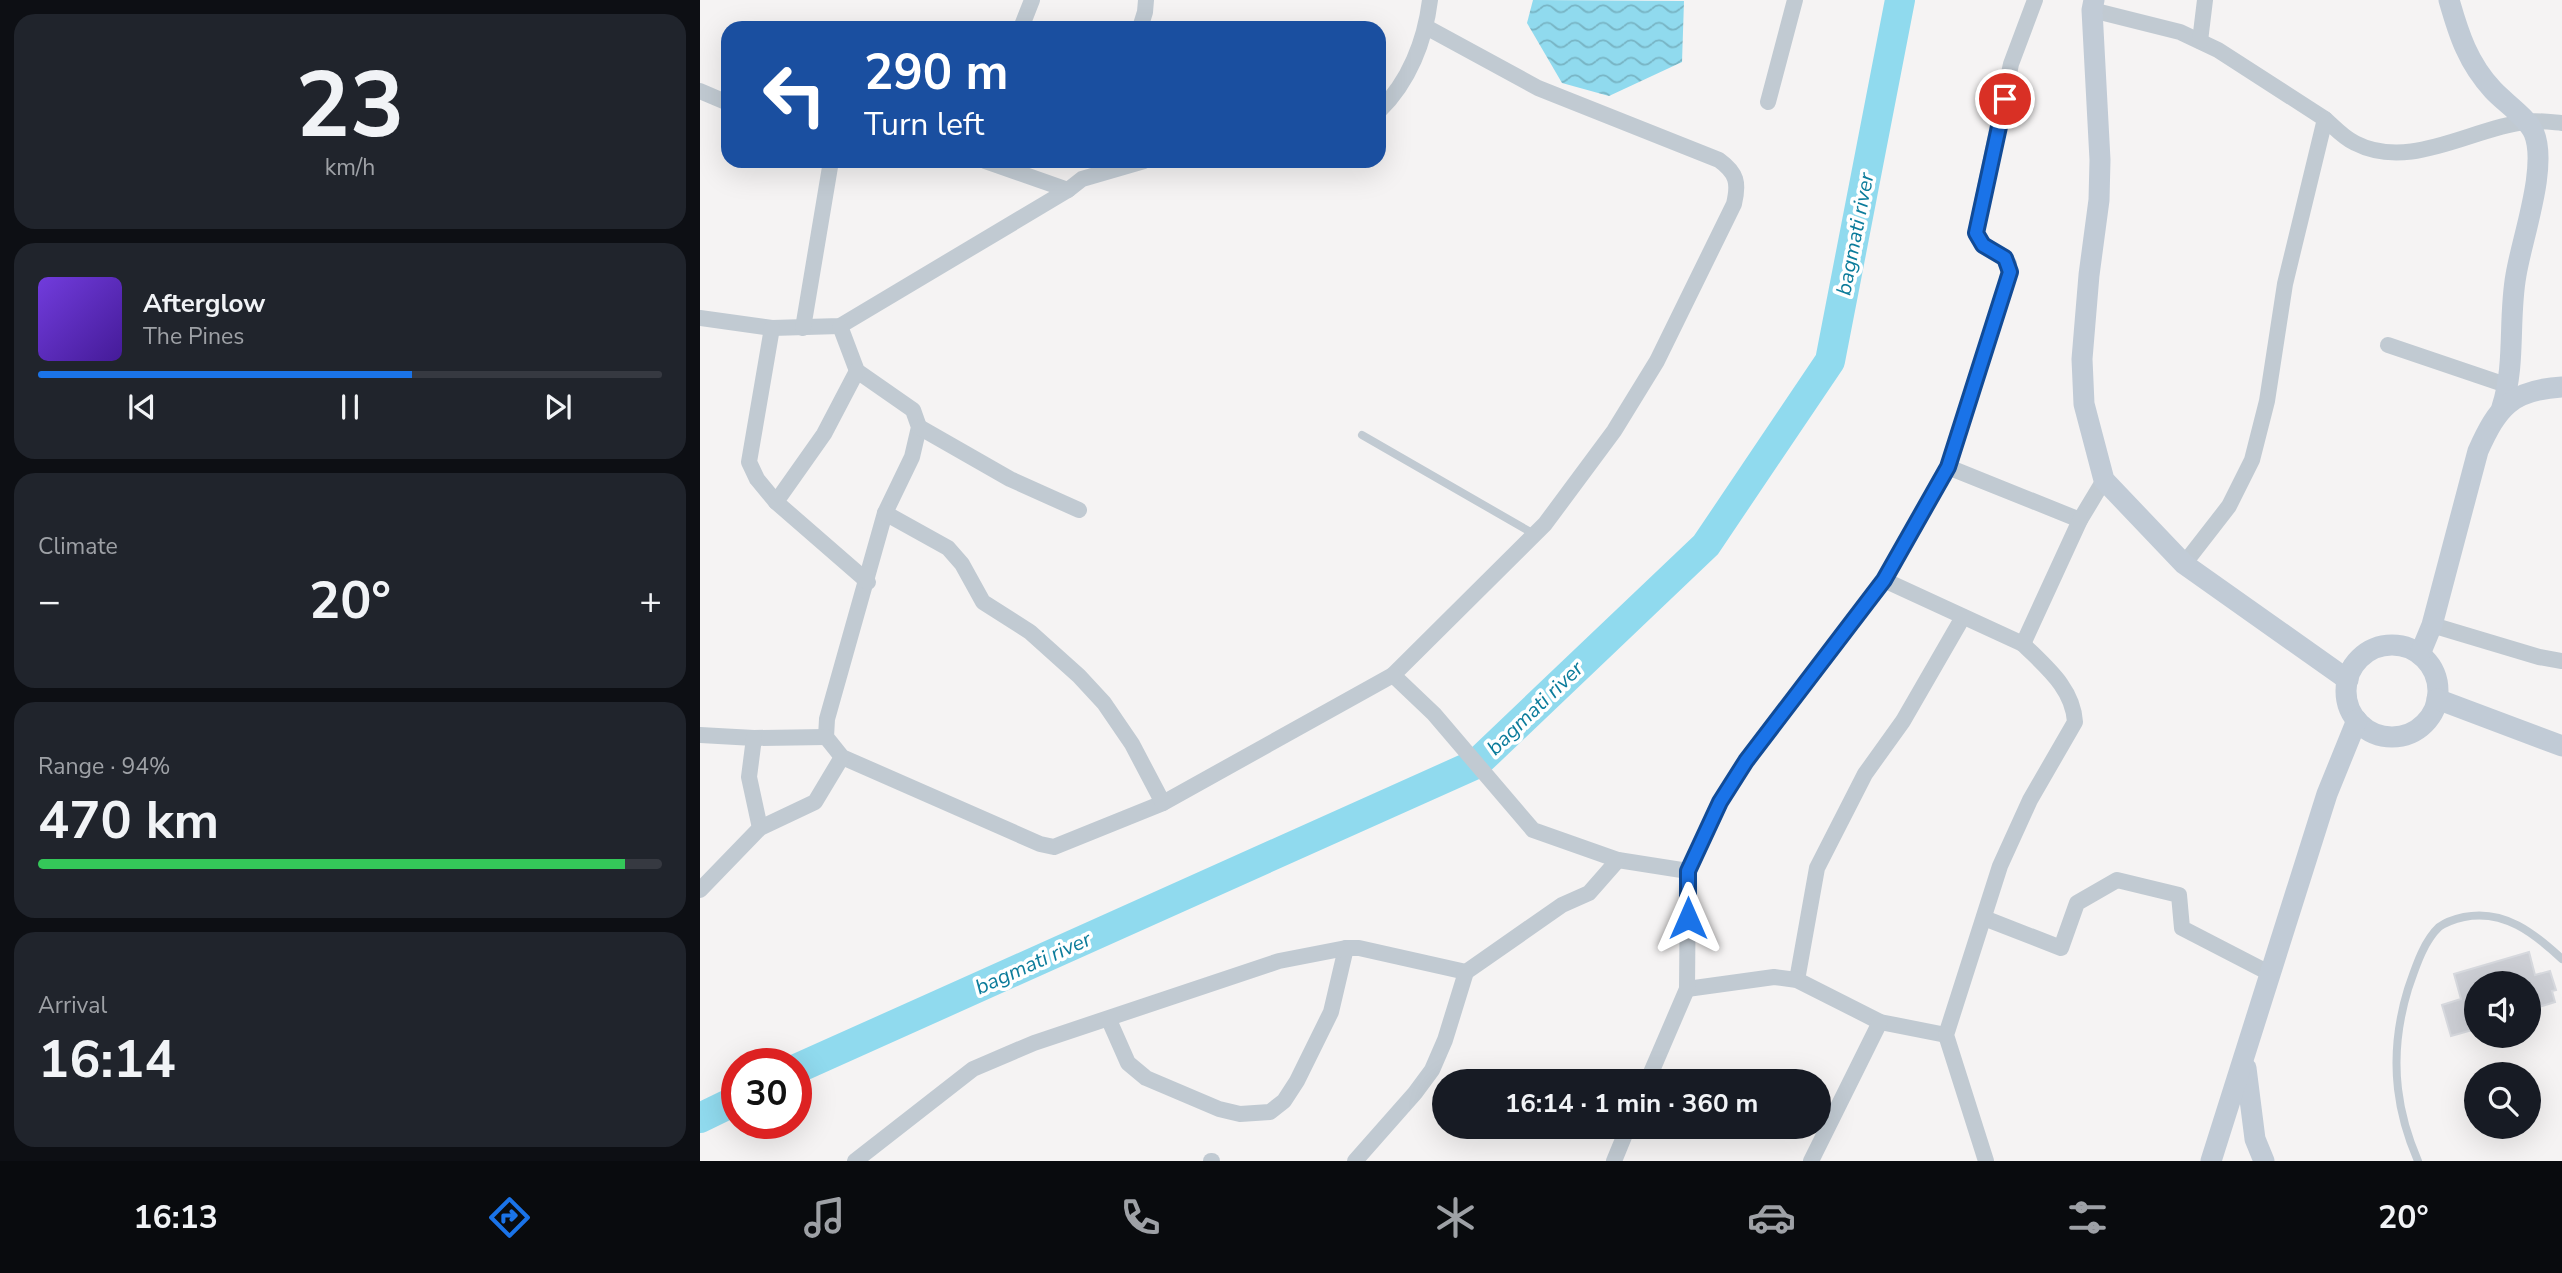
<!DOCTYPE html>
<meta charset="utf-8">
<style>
body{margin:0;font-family:"Nunito Sans",sans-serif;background:#20242c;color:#f1f3f6;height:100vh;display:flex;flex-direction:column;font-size:26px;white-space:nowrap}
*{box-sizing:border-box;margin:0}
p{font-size:23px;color:#9ea1a6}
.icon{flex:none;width:38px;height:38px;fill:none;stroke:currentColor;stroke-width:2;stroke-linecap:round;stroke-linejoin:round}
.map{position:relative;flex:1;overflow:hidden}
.drawer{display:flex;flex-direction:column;gap:14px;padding:14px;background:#0d0f14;width:700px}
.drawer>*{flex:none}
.hud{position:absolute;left:21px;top:21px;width:665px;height:147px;border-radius:21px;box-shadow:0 7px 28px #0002;background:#1a4fa0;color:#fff;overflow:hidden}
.controls{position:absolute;left:1764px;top:971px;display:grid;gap:14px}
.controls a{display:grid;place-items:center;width:77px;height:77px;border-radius:50%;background:#171b24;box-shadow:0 7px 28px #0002;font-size:35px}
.speed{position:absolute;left:21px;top:1048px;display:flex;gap:14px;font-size:35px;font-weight:700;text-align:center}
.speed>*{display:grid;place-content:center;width:91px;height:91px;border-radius:50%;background:#171b24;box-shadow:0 7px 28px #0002;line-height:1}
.speed .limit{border:10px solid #d22;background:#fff;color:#111}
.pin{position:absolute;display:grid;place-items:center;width:60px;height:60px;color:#fff;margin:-30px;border:4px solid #fff;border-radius:50%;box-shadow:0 2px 7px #0007}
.me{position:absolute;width:77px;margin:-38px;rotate:0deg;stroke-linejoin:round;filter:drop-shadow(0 0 5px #0008)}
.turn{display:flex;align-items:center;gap:24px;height:147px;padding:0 28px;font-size:32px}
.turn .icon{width:91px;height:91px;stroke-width:2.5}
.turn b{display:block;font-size:49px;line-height:60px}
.big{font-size:52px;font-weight:700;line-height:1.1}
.drawer .tile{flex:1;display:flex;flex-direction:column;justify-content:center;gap:10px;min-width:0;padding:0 24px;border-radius:21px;background:#20242c}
.drawer .dial{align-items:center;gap:0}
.dial b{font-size:91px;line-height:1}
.song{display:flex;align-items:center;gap:21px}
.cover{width:84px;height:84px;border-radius:10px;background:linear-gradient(135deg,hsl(260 70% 55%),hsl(260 70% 35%))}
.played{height:7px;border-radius:4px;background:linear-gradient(90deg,#1a73e8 60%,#363941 60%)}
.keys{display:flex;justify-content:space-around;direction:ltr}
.heat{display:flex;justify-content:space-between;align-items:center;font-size:38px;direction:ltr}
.charge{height:10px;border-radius:5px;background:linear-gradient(90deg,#34c759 94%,#363941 0)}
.trip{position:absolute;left:732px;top:1069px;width:399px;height:70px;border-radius:35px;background:#171b24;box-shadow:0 7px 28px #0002;font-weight:700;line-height:70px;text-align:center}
.tabs{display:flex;height:112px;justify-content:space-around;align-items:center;background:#090b0e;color:#9ea1a6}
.tabs .icon{width:49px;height:49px}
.tabs .current{color:#1a73e8}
.tabs b{font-size:32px;color:#f1f3f6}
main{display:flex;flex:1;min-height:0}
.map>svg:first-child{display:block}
.water{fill:url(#water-waves)}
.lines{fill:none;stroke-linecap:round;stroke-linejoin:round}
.river{stroke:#90daee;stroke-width:30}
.building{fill:#cdcfd5;stroke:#d7d9de;stroke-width:2}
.lane{stroke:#c1cad2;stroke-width:8}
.street{stroke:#c1cad2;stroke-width:16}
.secondary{stroke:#c1cbd6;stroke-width:21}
.route-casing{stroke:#114b97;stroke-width:18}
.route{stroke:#1a73e8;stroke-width:12}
.labels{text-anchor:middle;stroke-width:7;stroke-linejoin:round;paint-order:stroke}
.water-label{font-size:21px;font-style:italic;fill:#0c7c9b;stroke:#fff}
</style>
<main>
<section class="drawer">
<div class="tile dial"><b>23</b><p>km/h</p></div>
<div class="tile">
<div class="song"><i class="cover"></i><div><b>Afterglow</b><p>The Pines</p></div></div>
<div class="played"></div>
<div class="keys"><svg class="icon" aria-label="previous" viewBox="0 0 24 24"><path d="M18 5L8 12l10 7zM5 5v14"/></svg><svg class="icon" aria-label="pause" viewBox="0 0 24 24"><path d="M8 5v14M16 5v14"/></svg><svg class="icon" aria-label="next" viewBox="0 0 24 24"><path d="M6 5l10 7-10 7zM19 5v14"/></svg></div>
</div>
<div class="tile"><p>Climate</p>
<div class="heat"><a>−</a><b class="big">20°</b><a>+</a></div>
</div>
<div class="tile"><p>Range · 94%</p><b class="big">470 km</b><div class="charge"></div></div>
<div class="tile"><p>Arrival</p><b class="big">16:14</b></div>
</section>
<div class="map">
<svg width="1862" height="1161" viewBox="0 0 1862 1161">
<defs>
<pattern id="water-waves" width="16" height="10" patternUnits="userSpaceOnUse" patternTransform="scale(1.75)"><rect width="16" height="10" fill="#90daee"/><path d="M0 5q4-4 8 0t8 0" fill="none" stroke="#78b4c4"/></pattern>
</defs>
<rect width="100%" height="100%" fill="#f5f3f3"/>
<path class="water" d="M833,0L984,1L982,62L909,96L862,83L827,23Z"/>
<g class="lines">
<g class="river">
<path d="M96,1069L776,764L1006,545L1130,361L1200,0"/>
<path d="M0,1118L37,1100"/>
</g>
</g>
<path class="building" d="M1829,952L1835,975L1850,971L1856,990L1852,991L1855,1002L1829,1010V984H1776V1029L1751,1036L1742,1005L1761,999L1754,974Z"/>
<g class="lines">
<g class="lane">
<path d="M662,435L834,534"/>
<path d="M1718,1161C1708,1138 1701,1115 1698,1089C1694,1055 1698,1022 1708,989C1715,969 1723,942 1739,927C1746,922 1755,919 1764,917C1804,909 1834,933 1862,959"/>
</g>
<g class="street">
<path d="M1392,10L1480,32L1518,50L1625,119"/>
<path d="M726,27L838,88L1019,160C1037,173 1039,183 1034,204L957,361L914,431L845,524L693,675L734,714L833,830L918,860L988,871"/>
<path d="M321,28L332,0"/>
<path d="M440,28L445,12L446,0"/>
<path d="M1500,41L1505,0"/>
<path d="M0,91L28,103"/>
<path d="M1068,102L1095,0"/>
<path d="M679,111C709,82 725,41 730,0"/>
<path d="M285,161L368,190"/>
<path d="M0,318L72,328L140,326L368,190L382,179L444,161"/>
<path d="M140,326L157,371L213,410L219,427L212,457L185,513L127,719L126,737L142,757L340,844L354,847L463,803L693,675"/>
<path d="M72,328L49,462L57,479L76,502"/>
<path d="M103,328L131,161"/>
<path d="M1688,345L1809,386"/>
<path d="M157,371L124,434L76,502L168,582"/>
<path d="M219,427L310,479L379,510"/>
<path d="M1248,467L1380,520"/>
<path d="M185,513L248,548L262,564L283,602L330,632L379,676L404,703L432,744L463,803"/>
<path d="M1484,564L1529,506L1552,460L1567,401L1585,284L1625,119C1634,127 1644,138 1655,143C1709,171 1770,129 1824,122C1836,120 1850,122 1862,123"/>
<path d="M1184,580L1248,467L1307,282L1309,264C1299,249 1275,248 1277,226L1311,64L1335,0"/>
<path d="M1732,625L1839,657L1862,661"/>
<path d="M0,735L54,738L126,737"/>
<path d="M54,738L49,777L60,828"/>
<path d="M0,890L60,828L115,802L142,757"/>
<path d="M1284,918L1361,948L1377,903L1417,880L1479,895L1482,928L1571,974"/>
<path d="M1097,980L1117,868L1165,774L1203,721L1263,617"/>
<path d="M987,989L1074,977L1097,980L1180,1022L1246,1035"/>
<path d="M409,1020L428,1063L446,1078L519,1109L540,1114L570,1112L584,1101L597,1081L631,1012L646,948"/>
<path d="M947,1082L987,989L988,871L1020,802L1046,761L1184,580L1323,644"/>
<path d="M155,1161L273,1069L334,1043L579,961L646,948H659L766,972"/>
<path d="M511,1161H512"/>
<path d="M655,1161L715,1093L732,1070L745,1040L766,972L862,905L889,893L918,860"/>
<path d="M914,1161L928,1127"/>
<path d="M1111,1161L1180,1022"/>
<path d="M1286,1161L1246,1035L1300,866L1330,800L1375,722C1373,688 1346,667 1323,644L1380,520L1404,480"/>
</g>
<g class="secondary">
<path d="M1394,0L1392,10L1400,160L1399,200L1389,275L1382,359L1384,404L1404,480L1484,564L1648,680"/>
<path d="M1749,0C1759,35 1768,63 1793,90C1805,103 1827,117 1834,133C1848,167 1822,238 1816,275C1808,319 1816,364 1802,407"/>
<circle cx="1692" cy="691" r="46"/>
<path d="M1720,654L1732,625L1778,451C1798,407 1811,390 1862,387"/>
<path d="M1737,699L1862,746"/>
<path d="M1546,1068L1555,1139L1564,1161"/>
<path d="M1511,1161L1627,794L1657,720"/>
</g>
</g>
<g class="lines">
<g class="route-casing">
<path id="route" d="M988,918V871L1020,802L1046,761L1184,580L1248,467L1310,272L1305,258L1283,245L1276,233L1305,99"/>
</g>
<use href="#route" class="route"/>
</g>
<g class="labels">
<g class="water-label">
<text transform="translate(1155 234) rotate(-79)" y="7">bagmati river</text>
<text transform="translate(835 708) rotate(-44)" y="7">bagmati river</text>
<text transform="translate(333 963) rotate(-24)" y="7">bagmati river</text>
</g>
</g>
</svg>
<div class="controls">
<a><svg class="icon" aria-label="sound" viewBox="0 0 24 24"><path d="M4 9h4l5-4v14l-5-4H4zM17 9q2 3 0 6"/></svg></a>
<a><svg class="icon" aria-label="search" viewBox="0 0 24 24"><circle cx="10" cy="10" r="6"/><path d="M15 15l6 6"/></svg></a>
</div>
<div class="speed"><div class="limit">30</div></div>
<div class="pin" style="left:1305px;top:99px;background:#d93025"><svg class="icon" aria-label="arrive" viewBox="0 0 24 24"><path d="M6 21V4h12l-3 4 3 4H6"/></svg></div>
<svg class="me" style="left:988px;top:918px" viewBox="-20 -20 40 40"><path d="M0-17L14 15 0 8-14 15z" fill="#1a73e8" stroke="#fff" stroke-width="4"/></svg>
<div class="trip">16:14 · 1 min · 360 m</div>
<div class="hud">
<div class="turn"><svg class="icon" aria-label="left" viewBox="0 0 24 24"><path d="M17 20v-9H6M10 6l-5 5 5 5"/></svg><div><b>290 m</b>Turn left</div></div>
</div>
</div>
</main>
<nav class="tabs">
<b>16:13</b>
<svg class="icon current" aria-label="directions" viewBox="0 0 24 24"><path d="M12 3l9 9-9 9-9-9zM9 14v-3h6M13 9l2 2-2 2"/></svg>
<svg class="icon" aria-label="music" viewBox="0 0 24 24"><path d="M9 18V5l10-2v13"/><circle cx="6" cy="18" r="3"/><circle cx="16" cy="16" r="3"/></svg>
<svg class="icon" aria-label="phone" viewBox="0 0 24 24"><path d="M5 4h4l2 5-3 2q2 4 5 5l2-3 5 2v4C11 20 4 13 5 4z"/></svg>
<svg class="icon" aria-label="climate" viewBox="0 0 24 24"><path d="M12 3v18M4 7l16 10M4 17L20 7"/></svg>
<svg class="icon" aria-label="car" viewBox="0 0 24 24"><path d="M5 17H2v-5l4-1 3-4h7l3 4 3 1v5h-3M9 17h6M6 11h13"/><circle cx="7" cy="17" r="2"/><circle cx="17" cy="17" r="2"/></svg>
<svg class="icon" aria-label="filters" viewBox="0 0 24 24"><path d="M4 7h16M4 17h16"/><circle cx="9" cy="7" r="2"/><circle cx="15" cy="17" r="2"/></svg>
<b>20°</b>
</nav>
